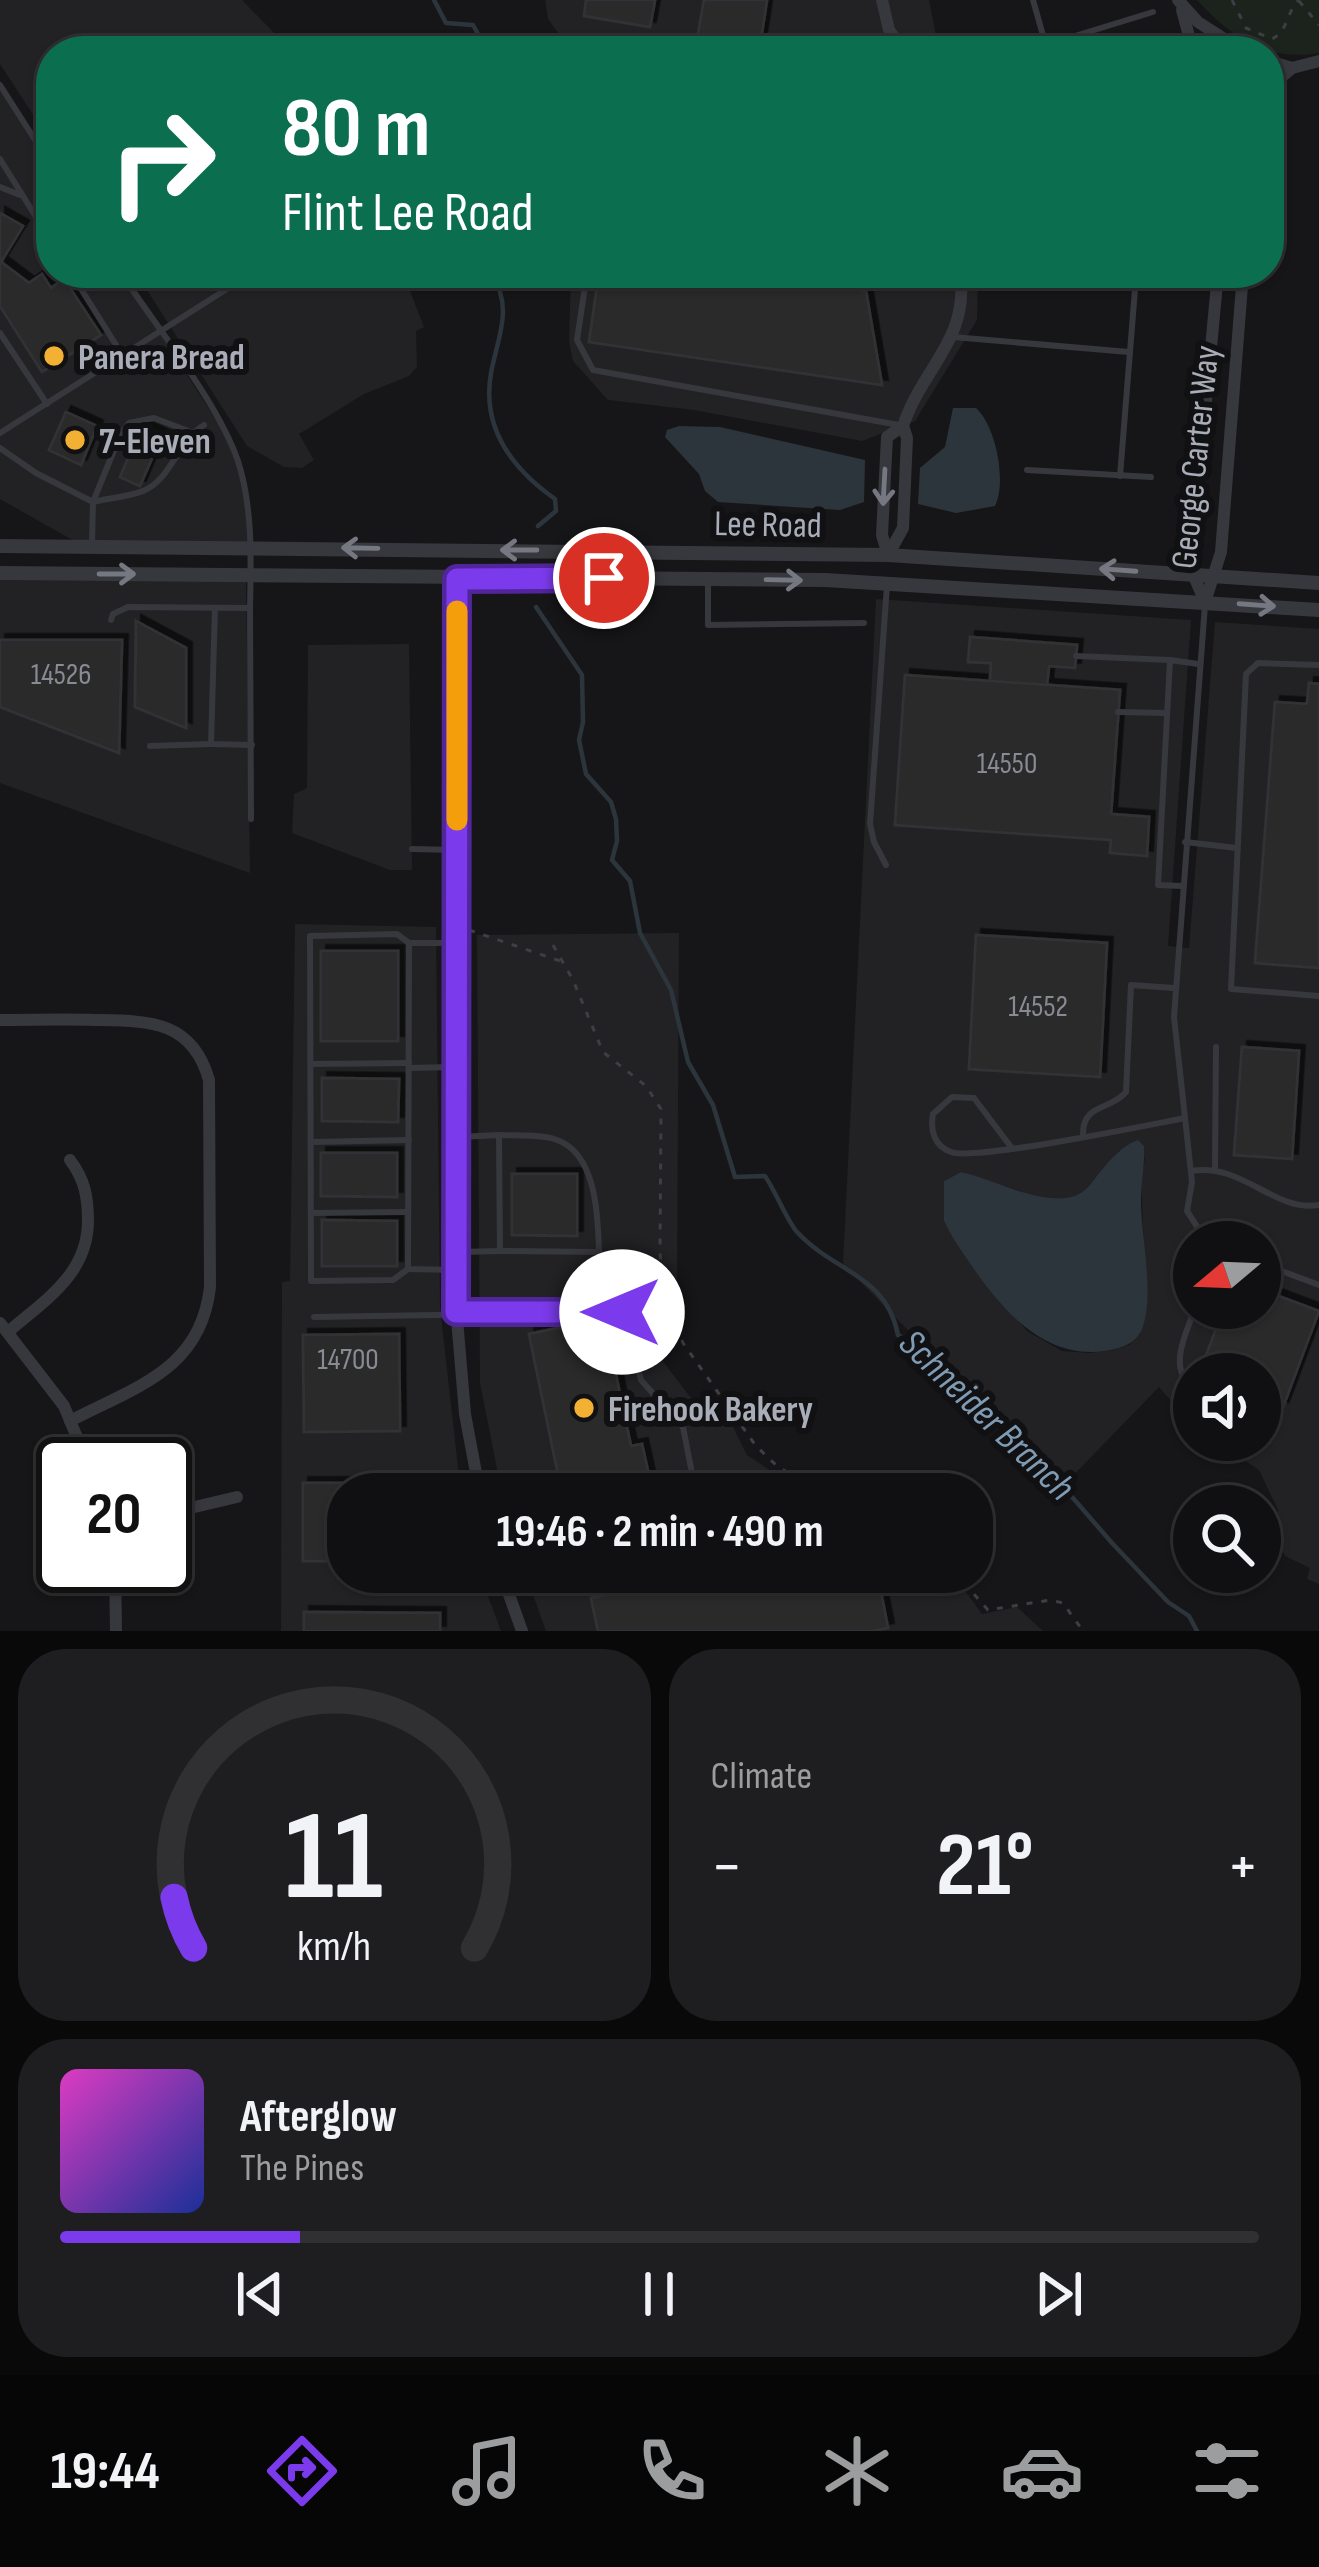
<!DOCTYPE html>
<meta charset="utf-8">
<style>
body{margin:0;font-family:"Sofia Sans Condensed",sans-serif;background:#1e1e20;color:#f1f3f6;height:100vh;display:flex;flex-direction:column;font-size:45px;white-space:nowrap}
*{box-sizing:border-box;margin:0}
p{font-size:39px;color:#9c9d9f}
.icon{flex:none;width:66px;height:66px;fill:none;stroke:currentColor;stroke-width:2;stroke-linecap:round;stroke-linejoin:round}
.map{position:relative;height:1631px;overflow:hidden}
.drawer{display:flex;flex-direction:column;gap:18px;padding:18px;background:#09090a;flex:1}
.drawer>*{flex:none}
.banner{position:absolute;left:36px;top:36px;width:1248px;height:252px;border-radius:48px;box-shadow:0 3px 9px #0004,0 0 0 3px #303032;background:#0b6e4f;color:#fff;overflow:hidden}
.needle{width:78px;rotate:251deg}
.buttons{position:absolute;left:1173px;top:1221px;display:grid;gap:24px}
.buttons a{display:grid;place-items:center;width:108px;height:108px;border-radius:50%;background:#101012;box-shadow:0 3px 9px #0004,0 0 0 3px #303032;font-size:60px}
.speed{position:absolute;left:36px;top:1437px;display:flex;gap:24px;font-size:60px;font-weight:700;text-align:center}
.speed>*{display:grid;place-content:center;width:156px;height:156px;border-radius:50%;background:#101012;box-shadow:0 3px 9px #0004,0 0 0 3px #303032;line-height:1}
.speed .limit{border:6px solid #111;border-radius:18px;background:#fff;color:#111}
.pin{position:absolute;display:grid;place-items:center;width:102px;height:102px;color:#fff;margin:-51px;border:6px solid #fff;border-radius:50%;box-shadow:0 3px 12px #0007}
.me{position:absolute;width:132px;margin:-66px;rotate:270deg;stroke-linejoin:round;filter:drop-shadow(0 0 9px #0008)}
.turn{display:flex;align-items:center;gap:42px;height:252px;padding:0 48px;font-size:54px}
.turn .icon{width:156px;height:156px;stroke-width:2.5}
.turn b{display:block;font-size:84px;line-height:102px}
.big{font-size:90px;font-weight:700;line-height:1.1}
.drawer .widget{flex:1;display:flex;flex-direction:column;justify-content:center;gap:18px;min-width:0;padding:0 42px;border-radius:48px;background:#1e1e20}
.drawer .dial{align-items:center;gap:0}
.dial svg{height:312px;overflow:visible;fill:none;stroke:#303032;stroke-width:7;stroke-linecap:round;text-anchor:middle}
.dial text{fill:#f1f3f6;stroke:none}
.song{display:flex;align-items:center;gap:36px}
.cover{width:144px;height:144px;border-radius:18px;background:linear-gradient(135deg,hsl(310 70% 55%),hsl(230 70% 35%))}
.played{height:12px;border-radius:6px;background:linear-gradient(90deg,#7c3aed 20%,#303032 20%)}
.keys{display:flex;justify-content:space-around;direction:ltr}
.heat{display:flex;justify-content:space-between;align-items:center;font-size:66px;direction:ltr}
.drawer .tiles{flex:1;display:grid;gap:18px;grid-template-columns:1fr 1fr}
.widget:last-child{grid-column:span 2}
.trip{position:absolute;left:327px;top:1473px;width:666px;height:120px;border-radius:48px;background:#101012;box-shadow:0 3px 9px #0004,0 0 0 3px #303032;font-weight:700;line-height:120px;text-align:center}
.tab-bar{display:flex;height:192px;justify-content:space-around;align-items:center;background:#060607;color:#9c9d9f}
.tab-bar .icon{width:84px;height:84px}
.tab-bar .current{color:#7c3aed}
.tab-bar b{font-size:54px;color:#f1f3f6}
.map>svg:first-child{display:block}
.built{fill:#222225;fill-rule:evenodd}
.green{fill:#1c231d}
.water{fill:#2c353c}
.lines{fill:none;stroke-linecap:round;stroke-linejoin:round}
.stream{stroke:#2c353c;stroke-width:4.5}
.building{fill:#29292c;stroke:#303034;stroke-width:3;filter:url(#shadow)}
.path{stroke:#3d3f44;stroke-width:3;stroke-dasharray:6 9;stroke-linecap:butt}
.service{stroke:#37383d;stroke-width:6}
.minor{stroke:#37383d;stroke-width:12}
.tertiary{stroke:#37383d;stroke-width:14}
.oneway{stroke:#757881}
.route-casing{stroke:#51269a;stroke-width:30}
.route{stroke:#7c3aed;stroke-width:21}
.slow{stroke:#f59e0b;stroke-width:21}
.poi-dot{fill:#f2b134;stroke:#111113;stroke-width:4.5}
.labels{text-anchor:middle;stroke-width:12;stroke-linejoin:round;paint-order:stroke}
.number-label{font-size:30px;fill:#888b94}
.poi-label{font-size:36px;font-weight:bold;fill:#a8adb8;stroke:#111113;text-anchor:start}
.street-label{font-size:36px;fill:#a8adb8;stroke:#111113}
.water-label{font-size:39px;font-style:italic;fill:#7f9bb3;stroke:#111113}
</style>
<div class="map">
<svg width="1319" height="1631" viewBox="0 0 1319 1631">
<defs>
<filter id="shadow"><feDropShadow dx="5.5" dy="-5.5" stdDeviation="0" flood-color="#0009"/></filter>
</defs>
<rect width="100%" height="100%" fill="#161618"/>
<g class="built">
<path d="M0,0H242L279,38L300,48L314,44L318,51H51V142L0,64Z"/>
<path d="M545,0H929L939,51H571L548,19Z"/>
<path d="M0,85L51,165V273H121L229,440L243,480L250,546H83L0,499Z"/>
<path d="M136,273H403L424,327L416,331L417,367L409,376L364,394L299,434L314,460L302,468L284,467L247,446Z"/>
<path d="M571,273H978L977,320L915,421L862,441L694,410L608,400L573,361L569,341Z"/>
<path d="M0,580L246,581L250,873L0,783Z"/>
<path d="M876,599L1191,620L1168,946L1189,948L1215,622L1319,629V1584L1307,1579L1310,1568L1285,1556L1271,1531L1278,1510L1259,1470L1213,1440H1260V1374H1194V1428L1159,1387L1062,1487L843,1264ZM1119,1150L1145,1158L1141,1180L1145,1275L1140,1334L1129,1345L1114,1350L1090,1353L1062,1351L1027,1331L966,1257L944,1221V1181L961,1172L1048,1200L1072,1199L1082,1194ZM1194,1242H1260V1308H1194Z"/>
<path d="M409,644L412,870H390L292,833L294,794L307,788L308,645Z"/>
<path d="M295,924L436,927L440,1307L461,1494H348V1572H479L501,1631H281L282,1282L290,1281Z"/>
<path d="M679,933L677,1285H632L640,1331L690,1397H718L747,1455L806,1494H502L480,1383L477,935Z"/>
<path d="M525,1572H951L982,1614L1017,1607L1043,1631H546Z"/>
</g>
<path class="green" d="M1197,0H1319V53C1267,62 1231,37 1197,0Z"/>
<g class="water">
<path d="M953,408H976C996,426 1007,482 995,506L956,513L918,504L920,468L945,447Z"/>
<path d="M679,426L720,427L865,460L864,502L840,510L718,502L705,491L699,474L665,437L667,430Z"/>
<path d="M1138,1140L1144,1146C1145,1164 1141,1182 1141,1201C1141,1237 1155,1296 1142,1329C1136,1344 1120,1349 1105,1351C1033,1361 988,1291 953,1238L944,1221V1181L961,1172C996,1179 1062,1218 1089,1186C1104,1168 1115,1149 1138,1140Z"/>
</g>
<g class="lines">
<g class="stream">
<path d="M434,0L446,23L473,25L478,34L477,51"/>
<path d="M491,273C514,308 498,336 491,373C481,429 514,470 555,499L556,511L538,526"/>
<path d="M536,607L582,675L583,722L579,740L586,774L611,802L616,819L617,841L612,860L630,881L640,933L671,990L688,1062L713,1105L735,1177L765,1176C776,1192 787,1221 797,1232C835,1273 886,1274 898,1335L915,1344L1034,1453L1112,1543L1168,1602L1189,1616L1197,1631"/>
</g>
</g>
<g class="building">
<path d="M586,0H655L650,27L584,16Z"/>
<path d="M704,0H767L760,45L698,34Z"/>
<path d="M0,213L23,226L1,262L29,283L42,274L51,288L64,279L101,335L42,372L0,306Z"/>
<path d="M599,273H753L866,291L882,385L589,342Z"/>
<path d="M66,412L97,426L81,465L49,450Z"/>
<path d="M142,426L162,435L140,486L120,477Z"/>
<path d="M136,621L186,648V728L135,707Z"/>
<path d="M970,637L1077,645L1075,668L1049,666L1047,685L990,681L991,663L968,662Z"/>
<path d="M0,640H122L119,753L0,707Z"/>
<path d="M905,675L1120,690L1111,814L1149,817L1147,856L1110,853L1111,840L895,825Z"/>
<path d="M1309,683L1319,684V968L1255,963L1275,702L1307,704Z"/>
<path d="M976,935L1107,943L1100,1077L969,1069Z"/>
<rect x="321" y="951" width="77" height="90"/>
<path d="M1242,1047L1299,1051L1292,1159L1234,1155Z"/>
<path d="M322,1078L399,1079L398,1122L322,1121Z"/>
<path d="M321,1153H397V1197L321,1196Z"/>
<path d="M512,1174H577V1236L512,1235Z"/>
<path d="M322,1220L397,1221V1266H322Z"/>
<path d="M1260,1289L1319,1311L1283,1407L1260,1399V1374H1199L1224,1308H1260Z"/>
<path d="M597,1320L607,1372L615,1370L631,1446L642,1444L653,1494H562L529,1334Z"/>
<path d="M399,1334L400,1431L304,1432L303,1335Z"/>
<path d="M303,1483H401V1494H348V1561H303Z"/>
<path d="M719,1572H877L888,1628L872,1631H598L591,1598Z"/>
<path d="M304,1612L440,1613V1631H304Z"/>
</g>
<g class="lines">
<g class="path">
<path d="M1232,0L1246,28L1272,39C1289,30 1286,12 1299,0"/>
<path d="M1299,1L1319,25"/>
<path d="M469,930L563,962"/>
<path d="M553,945L573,980L603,1052L646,1086L661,1109L660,1253L664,1289L683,1343L756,1446L776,1465L797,1479L850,1494"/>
<path d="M954,1572L988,1610L1050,1600L1063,1603L1083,1631"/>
</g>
<g class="service">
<path d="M1033,0L1046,46"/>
<path d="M272,51L284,47L295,51"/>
<path d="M619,51L620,46L652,51"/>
<path d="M1026,51L1153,12"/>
<path d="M0,85L51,165"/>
<path d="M0,159L51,241"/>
<path d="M0,187L20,195"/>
<path d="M71,273L123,356"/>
<path d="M587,273L577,340L593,370L899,425"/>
<path d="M897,273L939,280L955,273"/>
<path d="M0,333L47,404"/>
<path d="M953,337L1129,352"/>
<path d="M0,433L252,273"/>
<path d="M0,448L36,473L93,502L92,543"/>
<path d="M1027,470L1151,477"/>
<path d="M1120,476L1136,277"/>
<path d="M93,502L121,433L129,423L154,418L191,432"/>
<path d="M93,502C109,498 128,497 143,491C171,480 178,440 204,425"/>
<path d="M708,582V625L864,623"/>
<path d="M1205,605L1174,1017L1192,1182L1187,1211L1207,1242"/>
<path d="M215,608L211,744L252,745"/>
<path d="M250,608L251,819"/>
<path d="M111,620L113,614L128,607L250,608C251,560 253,508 238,461C217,401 157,328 121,273"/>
<path d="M1076,656L1170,660"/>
<path d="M1319,665L1258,663L1246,674L1231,989L1319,996"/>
<path d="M1118,712L1167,713"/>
<path d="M150,746L211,744"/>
<path d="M1185,842L1237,848"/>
<path d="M412,849L456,850"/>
<path d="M886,865L874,842L870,824L887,585"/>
<path d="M1182,886L1158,885L1170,660L1198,664"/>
<path d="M311,1064L409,1063"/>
<path d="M409,1068L453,1067"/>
<path d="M1083,1134C1083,1103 1110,1111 1126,1092L1131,985L1174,988"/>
<path d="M499,1135C516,1136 541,1134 557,1140C597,1154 598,1218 599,1252L500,1251"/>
<path d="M459,1137L499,1135L500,1251L460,1252"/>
<path d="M311,1142L409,1140"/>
<path d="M1011,1147L974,1098L952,1097L933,1114C930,1130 934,1146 951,1152C975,1161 1148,1125 1185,1118"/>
<path d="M1215,1167L1216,1047"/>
<path d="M1191,1171C1242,1162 1275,1213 1319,1205"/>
<path d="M311,1213L408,1212"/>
<path d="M1260,1263L1319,1285"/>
<path d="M408,1269L393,1280L311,1281L310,936L397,934L409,943"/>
<path d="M456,1270L408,1269L409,943H456"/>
<path d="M314,1317L622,1312L641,1380L683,1427L696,1494"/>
<path d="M1194,1391C1167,1367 1185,1337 1195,1308"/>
</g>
<g class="minor">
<path d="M882,0L889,30L904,51"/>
<path d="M1178,0L1198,22L1243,51"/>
<path d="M1182,10L1193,51"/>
<path d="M1269,61L1292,68"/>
<path d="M1269,88L1292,68L1319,61"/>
<path d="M1079,273L1242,281"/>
<path d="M888,555L903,528L907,438L903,426C922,368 970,339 960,273"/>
<path d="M888,555L882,535L887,437L903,426"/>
<path d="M457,579L456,1307L465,1414L480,1494"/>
<path d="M1205,602L1193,574L1192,549L1218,273"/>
<path d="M1205,602L1221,552L1243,273"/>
<path d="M0,1020C32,1020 64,1019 95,1020C149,1021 192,1020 209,1080L210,1287C201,1370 135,1387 70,1421"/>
<path d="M0,1323L64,1406L88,1464"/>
<path d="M8,1332C45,1300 87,1275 88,1222C88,1197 85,1180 70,1160"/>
<path d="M165,1514L237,1497"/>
<path d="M115,1566L116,1631"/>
<path d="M501,1572L522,1631"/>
</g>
<g class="tertiary">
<path d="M0,546L888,555L1319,583"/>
<path d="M0,573L825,580L1319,610"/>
</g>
</g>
<defs><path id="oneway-shaft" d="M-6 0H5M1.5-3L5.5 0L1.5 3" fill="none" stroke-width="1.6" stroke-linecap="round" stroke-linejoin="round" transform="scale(3)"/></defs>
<g class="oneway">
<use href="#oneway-shaft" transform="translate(884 487) rotate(93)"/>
<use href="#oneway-shaft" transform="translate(360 548) rotate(-179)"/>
<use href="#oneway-shaft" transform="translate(519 550) rotate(-180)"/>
<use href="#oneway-shaft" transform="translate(1118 570) rotate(-176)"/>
<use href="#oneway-shaft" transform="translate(117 574)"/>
<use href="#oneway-shaft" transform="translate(784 580) rotate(1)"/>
<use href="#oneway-shaft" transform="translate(1257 605) rotate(4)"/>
</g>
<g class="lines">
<g class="route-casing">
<path id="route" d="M604,578L457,579L456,1307V1312H622"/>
</g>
<use href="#route" class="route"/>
<path class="slow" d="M457,820V611"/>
</g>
<g class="poi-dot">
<circle cx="54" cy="356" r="12"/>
<circle cx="75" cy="440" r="12"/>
<circle cx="584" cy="1408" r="12"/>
</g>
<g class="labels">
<g class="number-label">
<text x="61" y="684">14526</text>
<text x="1007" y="773">14550</text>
<text x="1038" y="1016">14552</text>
<text x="348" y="1369">14700</text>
</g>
<g class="poi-label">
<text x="78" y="369">Panera Bread</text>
<text x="99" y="453">7-Eleven</text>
<text x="608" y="1421">Firehook Bakery</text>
</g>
<g class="street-label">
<text transform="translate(1194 457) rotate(-84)" y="13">George Carter Way</text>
<text transform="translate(768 523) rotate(1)" y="13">Lee Road</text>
</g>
<g class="water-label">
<text transform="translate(988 1414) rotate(44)" y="14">Schneider Branch</text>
</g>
</g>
</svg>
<div class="buttons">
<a><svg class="needle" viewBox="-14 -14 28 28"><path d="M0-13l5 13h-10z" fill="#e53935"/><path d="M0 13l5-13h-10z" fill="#9c9d9f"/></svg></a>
<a><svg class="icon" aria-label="sound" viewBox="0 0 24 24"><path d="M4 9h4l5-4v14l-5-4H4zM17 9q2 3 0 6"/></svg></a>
<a><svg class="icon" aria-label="search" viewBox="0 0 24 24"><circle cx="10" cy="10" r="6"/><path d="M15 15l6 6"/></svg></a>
</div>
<div class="speed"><div class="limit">20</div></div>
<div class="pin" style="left:604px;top:578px;background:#d93025"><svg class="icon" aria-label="arrive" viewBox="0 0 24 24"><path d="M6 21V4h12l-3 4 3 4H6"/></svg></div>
<svg class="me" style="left:622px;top:1312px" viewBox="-20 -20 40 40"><circle r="19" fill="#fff"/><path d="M0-13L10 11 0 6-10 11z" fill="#7c3aed"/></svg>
<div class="trip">19:46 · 2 min · 490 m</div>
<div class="banner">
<div class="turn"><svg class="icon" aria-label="right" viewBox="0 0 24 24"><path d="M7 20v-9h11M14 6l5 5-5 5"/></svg><div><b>80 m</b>Flint Lee Road</div></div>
</div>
</div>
<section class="drawer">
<div class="tiles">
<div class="widget dial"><svg viewBox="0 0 100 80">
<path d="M14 69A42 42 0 1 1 86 69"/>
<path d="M14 69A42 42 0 0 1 9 56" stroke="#7c3aed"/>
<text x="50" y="56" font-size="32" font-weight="700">11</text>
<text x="50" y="72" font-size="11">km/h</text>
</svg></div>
<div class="widget"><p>Climate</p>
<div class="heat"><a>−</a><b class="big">21°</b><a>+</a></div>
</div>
<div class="widget">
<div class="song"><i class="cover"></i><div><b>Afterglow</b><p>The Pines</p></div></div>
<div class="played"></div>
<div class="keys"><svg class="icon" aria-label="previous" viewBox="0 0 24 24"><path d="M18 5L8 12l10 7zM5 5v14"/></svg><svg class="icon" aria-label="pause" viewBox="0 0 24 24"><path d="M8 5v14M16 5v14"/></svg><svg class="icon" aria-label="next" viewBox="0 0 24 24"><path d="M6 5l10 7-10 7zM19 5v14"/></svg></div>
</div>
</div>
</section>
<nav class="tab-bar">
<b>19:44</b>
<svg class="icon current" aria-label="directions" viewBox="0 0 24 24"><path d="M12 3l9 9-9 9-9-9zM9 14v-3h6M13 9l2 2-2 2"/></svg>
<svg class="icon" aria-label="music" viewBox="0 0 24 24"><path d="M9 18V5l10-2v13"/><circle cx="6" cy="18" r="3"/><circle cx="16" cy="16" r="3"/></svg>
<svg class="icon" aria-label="phone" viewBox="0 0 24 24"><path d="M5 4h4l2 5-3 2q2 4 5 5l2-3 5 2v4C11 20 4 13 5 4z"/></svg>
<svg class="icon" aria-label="climate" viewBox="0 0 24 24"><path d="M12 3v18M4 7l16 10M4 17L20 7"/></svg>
<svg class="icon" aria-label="car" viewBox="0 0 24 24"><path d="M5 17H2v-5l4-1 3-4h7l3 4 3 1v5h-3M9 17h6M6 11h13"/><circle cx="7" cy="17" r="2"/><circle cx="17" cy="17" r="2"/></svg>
<svg class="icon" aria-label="filters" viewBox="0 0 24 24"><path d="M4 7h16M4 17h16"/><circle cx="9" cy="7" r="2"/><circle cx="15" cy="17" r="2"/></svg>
</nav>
